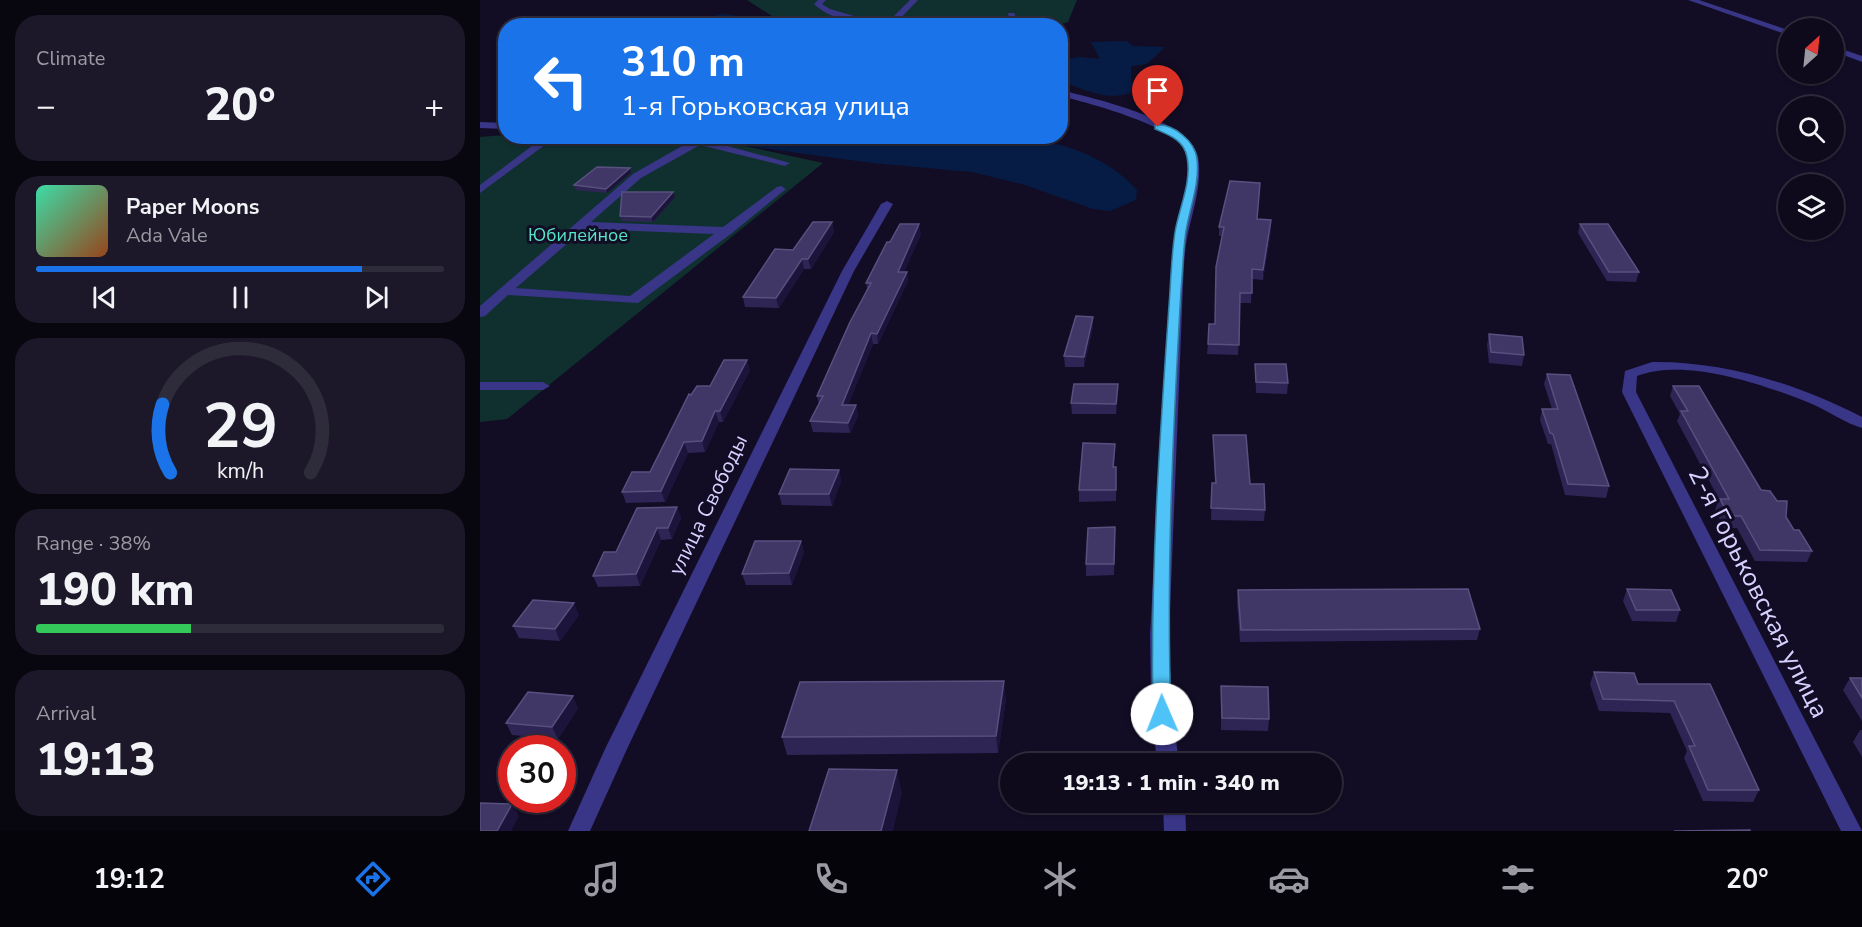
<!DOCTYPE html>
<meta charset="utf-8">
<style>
body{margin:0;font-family:"Nunito Sans",sans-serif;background:#1c1829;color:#f1f3f6;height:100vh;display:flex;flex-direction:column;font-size:22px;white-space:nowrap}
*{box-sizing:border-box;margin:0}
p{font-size:20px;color:#9b9aa3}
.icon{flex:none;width:33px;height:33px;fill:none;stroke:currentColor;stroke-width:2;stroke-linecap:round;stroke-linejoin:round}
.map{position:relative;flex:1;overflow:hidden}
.drawer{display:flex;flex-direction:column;gap:15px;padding:15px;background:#08060f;width:480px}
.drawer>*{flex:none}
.top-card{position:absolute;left:18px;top:18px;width:570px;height:126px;border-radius:24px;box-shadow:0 2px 4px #0004,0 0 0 2px #2e2b3b;background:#1a73e8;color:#fff;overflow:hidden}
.needle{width:39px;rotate:27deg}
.fabs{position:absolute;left:1298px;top:18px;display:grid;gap:12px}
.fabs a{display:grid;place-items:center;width:66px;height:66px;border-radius:50%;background:#0e0a1c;box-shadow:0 2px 4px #0004,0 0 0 2px #2e2b3b;font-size:30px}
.speed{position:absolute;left:18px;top:735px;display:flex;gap:12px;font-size:30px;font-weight:700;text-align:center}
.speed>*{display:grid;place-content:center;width:78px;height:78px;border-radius:50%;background:#0e0a1c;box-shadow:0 2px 4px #0004,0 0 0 2px #2e2b3b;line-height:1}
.speed .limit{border:9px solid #d22;background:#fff;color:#111}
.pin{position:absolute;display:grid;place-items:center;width:51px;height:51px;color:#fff;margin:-62px -26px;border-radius:50% 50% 50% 0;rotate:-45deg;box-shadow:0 0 6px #0007}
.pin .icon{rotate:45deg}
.me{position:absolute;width:66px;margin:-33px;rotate:359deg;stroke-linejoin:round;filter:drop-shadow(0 0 4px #0008)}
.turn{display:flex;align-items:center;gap:21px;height:126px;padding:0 24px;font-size:27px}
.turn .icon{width:78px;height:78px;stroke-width:2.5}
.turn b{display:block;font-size:42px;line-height:51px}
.big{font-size:45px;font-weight:800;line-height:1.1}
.drawer .card{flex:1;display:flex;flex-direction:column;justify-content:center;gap:9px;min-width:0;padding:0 21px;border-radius:24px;background:#1c1829}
.drawer .dial{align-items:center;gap:0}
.dial svg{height:156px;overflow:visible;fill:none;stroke:#2e2b3b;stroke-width:7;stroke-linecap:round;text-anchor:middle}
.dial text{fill:#f1f3f6;stroke:none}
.song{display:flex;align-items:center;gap:18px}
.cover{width:72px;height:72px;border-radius:9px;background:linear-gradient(135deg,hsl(160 70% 55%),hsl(20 70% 35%))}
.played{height:6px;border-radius:3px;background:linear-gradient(90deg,#1a73e8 80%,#2e2b3b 80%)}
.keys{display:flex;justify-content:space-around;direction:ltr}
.heat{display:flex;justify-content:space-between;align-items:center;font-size:33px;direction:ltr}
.charge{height:9px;border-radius:4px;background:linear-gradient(90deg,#34c759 38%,#2e2b3b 0)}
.trip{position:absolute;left:520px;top:753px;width:342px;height:60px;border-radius:30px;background:#0e0a1c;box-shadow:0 2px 4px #0004,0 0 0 2px #2e2b3b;font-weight:800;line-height:60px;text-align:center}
.tabs{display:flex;height:96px;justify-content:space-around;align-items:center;background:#06040b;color:#9b9aa3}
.tabs .icon{width:42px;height:42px}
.tabs .active{color:#1a73e8}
.tabs b{font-size:27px;color:#f1f3f6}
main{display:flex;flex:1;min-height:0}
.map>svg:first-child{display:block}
.green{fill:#10302f}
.water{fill:#061c45}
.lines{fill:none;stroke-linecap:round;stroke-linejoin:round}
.minor{fill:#393587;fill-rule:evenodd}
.wall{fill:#2f2555}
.shaded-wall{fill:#1c143a}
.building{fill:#413767;stroke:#58507f;stroke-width:1.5}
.route{fill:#4fc3f7;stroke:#337fa1;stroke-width:1.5}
.labels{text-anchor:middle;stroke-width:6;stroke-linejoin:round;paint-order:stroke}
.far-park-label{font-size:18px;fill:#55e7c5;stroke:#120d25}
.street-label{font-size:21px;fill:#d7d1ff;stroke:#120d25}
.near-street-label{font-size:26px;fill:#d7d1ff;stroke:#120d25}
</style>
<main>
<section class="drawer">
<div class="card"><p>Climate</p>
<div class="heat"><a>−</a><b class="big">20°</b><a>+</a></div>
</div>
<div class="card">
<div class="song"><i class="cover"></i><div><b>Paper Moons</b><p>Ada Vale</p></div></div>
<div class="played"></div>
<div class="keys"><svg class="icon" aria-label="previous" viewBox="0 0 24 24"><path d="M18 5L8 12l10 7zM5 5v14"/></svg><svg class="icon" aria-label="pause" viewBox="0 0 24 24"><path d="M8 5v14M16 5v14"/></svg><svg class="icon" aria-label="next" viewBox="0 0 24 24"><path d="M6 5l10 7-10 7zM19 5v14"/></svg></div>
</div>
<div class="card dial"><svg viewBox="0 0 100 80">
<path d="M14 69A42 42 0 1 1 86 69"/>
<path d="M14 69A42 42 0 0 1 10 34" stroke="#1a73e8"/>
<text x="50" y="56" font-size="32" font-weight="700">29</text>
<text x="50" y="72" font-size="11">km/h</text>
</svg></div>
<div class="card"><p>Range · 38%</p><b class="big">190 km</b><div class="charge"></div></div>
<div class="card"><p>Arrival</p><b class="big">19:13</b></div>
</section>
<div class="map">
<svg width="1382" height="831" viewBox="0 0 1382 831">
<rect width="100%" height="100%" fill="#120d25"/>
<g class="green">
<path d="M267,0H597L588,22L574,26L306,25Z"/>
<path d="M25,135L224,137L343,163L27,419L0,422V137Z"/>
</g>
<g class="water">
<path d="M242,14L277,18L286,25H206L208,23Z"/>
<path d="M646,41L653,46L685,47L667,64L651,66V81L656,90C632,104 605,90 581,81V61L599,57L620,59L611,42Z"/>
<path d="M260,136C313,136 367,136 420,136C500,136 598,125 657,190L656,200L630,211L613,209L545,185L492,172L392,163L259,145Z"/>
</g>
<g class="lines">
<g class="minor">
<path d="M338,0H346L342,4L350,9L405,25L430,0H438L413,26C389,26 352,22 334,4Z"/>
<path d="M1208,0H1219L1308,30V35Z"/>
<path d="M528,13H534L538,21L534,26H525L530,21Z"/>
<path d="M1353,46L1382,56V62L1353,51Z"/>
<path d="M580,90C613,98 710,120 718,156C723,183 712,213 707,238C704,254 704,269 703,285L689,635L691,700L699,764H677L671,700L670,635L690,285C691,271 692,257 694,244C698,218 716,173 705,149C694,126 606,102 580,96Z"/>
<path d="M0,122L26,123V129L0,128Z"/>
<path d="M65,136H77L0,193V185Z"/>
<path d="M192,136H211L310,163L305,166L220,145L161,178L111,222L243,227L297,187L301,186L306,189L252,233L158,303L28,295L5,316L0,317V306L153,174L209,142ZM104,229L234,234L150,296L36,288Z"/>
<path d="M407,201L413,204L374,271L147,749L110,831H88L125,749L362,271L401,204Z"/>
<path d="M1172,362C1245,361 1317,384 1382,417V428C1365,423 1348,411 1332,404C1285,385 1206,357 1157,376L1156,392L1382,831H1361L1142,392L1145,371Z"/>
<path d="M0,382H63L70,386L63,390H0Z"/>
<path d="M683,802H705L706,831H684Z"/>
</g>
</g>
<g class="wall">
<path d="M150,168L151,173L127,193L96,190L94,185Z"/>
<path d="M193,192L195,197L173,222L142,221L140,216Z"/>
<path d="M777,219L791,230L783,280L772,279L771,303H760L758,355L727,354L728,344L735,324L742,236H739V227Z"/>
<path d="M352,222L354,232L331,269H324L299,308L265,307L263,297L313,250Z"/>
<path d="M1100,224L1159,272L1156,282L1127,281L1098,233Z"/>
<path d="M441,234L424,272H427L428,281L398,344H393L368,405H376L378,416L370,433L333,432L330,421L339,405L337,396L387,289L386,283L410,242Z"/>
<path d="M613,327L604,367H585L584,356Z"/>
<path d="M1009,334L1044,355L1042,366L1009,363L1007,345Z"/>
<path d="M775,364L808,383L807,394L776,393Z"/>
<path d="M270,370L243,422H239L225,452L208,453L185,502L146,503L142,492L170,472L211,395L230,386Z"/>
<path d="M1067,374L1129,486L1126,498L1085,495L1071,444H1068L1060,420L1062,409H1072L1064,384Z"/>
<path d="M1193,386L1281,490L1306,517L1314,530L1332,551L1327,562L1275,561L1257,528H1244L1235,510L1239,499L1197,421L1200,414L1190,396Z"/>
<path d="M638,395L636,414H592L591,403Z"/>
<path d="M733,435L785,510L784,521L731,520L732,483H735Z"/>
<path d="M635,444V455L634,467H636V501L599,502V490Z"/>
<path d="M359,470L361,481L352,506L302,505L299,494Z"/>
<path d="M197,507L201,518L192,539L181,540L160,586L118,587L113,576L136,552Z"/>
<path d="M635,527L634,575L606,576V564Z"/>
<path d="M321,541L324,552L312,585H266L262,574Z"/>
<path d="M1147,589L1200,610L1196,622L1152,621L1143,601Z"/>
<path d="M758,590L1000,629L997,640L760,642L757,602Z"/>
<path d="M99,615L80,641L39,638L33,626Z"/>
<path d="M1114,672L1158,684H1230L1279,790L1273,802L1223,801L1204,758L1207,751L1190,713L1119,711L1110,684Z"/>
<path d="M1370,678H1382V721L1363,690Z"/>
<path d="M741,686L789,719L788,731L741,730Z"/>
<path d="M526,699L518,753L307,755L302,737Z"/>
<path d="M98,708L78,739L32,735L26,723Z"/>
<path d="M1380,730H1382V757L1373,742Z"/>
<path d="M743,802H813L812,810H744Z"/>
</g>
<g class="shaded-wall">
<path d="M150,168L151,173L127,193L126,189Z"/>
<path d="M193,192L195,197L173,222L171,217Z"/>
<path d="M791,220V230L783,280V270Z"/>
<path d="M352,222L354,232L331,269L328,259Z"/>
<path d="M439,224L441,234L420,281L418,272Z"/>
<path d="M322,259L324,269L299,308L296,298Z"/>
<path d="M427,272L428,281L398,344L397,334Z"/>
<path d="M613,317V327L604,367V357Z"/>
<path d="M391,333L393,344L364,415L362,405Z"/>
<path d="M267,360L270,370L243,422L240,411Z"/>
<path d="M638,384V395L636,414V404Z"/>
<path d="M376,405L378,416L370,433L368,423Z"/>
<path d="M235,411L239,422L225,452L222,441Z"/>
<path d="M204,442L208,453L185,502L181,491Z"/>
<path d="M635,444V455L633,478V467Z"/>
<path d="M359,470L361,481L352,506L349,494Z"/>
<path d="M197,507L201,518L192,539L188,528Z"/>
<path d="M177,528L181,540L160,586L156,574Z"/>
<path d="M321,541L324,552L312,585L309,573Z"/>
<path d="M94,603L99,615L80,641L75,629Z"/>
<path d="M524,681L526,699L518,753L516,736Z"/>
<path d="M93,696L98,708L78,739L72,727Z"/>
<path d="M417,770L422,793L413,831H401Z"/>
<path d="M32,804L39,816L31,831H17Z"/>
</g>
<g class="building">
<path d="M117,167L150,168L126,189L94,185Z"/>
<path d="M750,181L780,183L777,219L791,220L783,270L772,269V293H760L759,345L728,344L729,324H735L736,267L744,227H739Z"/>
<path d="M142,192H193L171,217L140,216Z"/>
<path d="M333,222H352L328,259H322L296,298L263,297L295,249L313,250Z"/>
<path d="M420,224H439L418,272H427L397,334L391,333L362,405H376L368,423L330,421L343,396H337L370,322L391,283H386L407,242H410Z"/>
<path d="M1100,224H1128L1159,272H1129Z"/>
<path d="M596,316L613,317L604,357L584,356Z"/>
<path d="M1009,334L1042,337L1044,355L1011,352Z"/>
<path d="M244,360H267L240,411H235L222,441L204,442L181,491L142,492L152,472H170L209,394L211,395L217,386H230Z"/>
<path d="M775,364H806L808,383L776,382Z"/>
<path d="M1067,374L1090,375L1129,486L1088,484L1073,434L1070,433L1062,409H1078Z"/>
<path d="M594,384H638L636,404L591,403Z"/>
<path d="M1193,386H1219L1281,490L1290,491L1297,501H1307L1306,517L1314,530H1319L1332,551L1280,550L1261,516H1249L1240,499H1249L1201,411H1208Z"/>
<path d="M733,435H766L770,484H784L785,510L731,508L732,483H736Z"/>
<path d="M603,443L635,444L633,467H636V490H599Z"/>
<path d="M310,469L359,470L349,494H299Z"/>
<path d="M197,507L188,528H177L156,574L113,576L124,552H136L157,508Z"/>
<path d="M635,527L634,564H606L608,528Z"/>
<path d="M275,541H321L309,573L262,574Z"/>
<path d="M988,589L1000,629L761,630L758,590Z"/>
<path d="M1147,589L1191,590L1200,610H1156Z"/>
<path d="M53,600L94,603L75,629L33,626Z"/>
<path d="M1114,672L1154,673L1158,684H1230L1279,790H1228L1209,746H1215L1194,701L1123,699Z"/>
<path d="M1370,678H1382V698Z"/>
<path d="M524,681L516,736L302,737L320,682Z"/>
<path d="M741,686L788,687L789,719L742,718Z"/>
<path d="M48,692L93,696L72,727L26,723Z"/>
<path d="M349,769L417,770L401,831H329Z"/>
<path d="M0,803L32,804L17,831H0Z"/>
<path d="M1270,830V831H1194Z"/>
</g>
<path class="route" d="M675,125C693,123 715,141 717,159C720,183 710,207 706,231C703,250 703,270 701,290C693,430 686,573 691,714L688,719L682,721L675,719L673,714C670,573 680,432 690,291C691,272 692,252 695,232C699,208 712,182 707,157C704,140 689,135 675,129Z"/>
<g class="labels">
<g class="far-park-label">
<text x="98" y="241">Юбилейное</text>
</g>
<g class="street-label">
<text transform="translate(228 505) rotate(-64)" y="7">улица Свободы</text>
</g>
<g class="near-street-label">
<text transform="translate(1279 592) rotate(63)" y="9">2-я Горьковская улица</text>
</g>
</g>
</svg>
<div class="fabs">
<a><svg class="needle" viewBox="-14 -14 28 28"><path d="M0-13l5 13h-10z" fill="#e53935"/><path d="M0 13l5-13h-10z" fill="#9b9aa3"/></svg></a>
<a><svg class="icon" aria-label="search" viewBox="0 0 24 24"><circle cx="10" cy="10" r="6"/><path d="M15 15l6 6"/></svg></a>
<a><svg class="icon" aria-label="layers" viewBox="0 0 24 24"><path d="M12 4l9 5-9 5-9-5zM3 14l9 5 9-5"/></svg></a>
</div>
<div class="speed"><div class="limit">30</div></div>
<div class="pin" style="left:678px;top:127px;background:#d93025"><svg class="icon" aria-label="arrive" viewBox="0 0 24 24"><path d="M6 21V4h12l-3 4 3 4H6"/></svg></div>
<svg class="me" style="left:682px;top:714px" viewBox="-20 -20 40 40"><circle r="19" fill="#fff"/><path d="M0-13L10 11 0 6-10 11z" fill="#4fc3f7"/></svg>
<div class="trip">19:13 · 1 min · 340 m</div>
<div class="top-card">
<div class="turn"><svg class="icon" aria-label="left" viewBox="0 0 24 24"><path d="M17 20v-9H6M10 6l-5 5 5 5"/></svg><div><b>310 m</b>1-я Горьковская улица</div></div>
</div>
</div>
</main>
<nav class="tabs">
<b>19:12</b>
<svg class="icon active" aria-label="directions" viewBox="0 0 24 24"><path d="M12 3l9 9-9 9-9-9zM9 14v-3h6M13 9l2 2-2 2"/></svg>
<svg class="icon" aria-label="music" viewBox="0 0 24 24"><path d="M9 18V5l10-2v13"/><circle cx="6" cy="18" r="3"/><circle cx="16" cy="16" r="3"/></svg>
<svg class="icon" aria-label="phone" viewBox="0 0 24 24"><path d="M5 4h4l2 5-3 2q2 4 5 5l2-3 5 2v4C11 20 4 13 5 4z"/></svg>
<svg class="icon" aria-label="climate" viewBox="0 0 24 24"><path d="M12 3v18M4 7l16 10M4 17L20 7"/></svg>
<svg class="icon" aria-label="car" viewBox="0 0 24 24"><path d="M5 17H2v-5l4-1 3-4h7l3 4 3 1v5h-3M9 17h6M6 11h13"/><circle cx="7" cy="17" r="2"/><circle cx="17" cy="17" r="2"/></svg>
<svg class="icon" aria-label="filters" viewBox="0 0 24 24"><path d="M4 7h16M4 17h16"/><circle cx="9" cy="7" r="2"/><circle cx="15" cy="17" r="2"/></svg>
<b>20°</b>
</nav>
